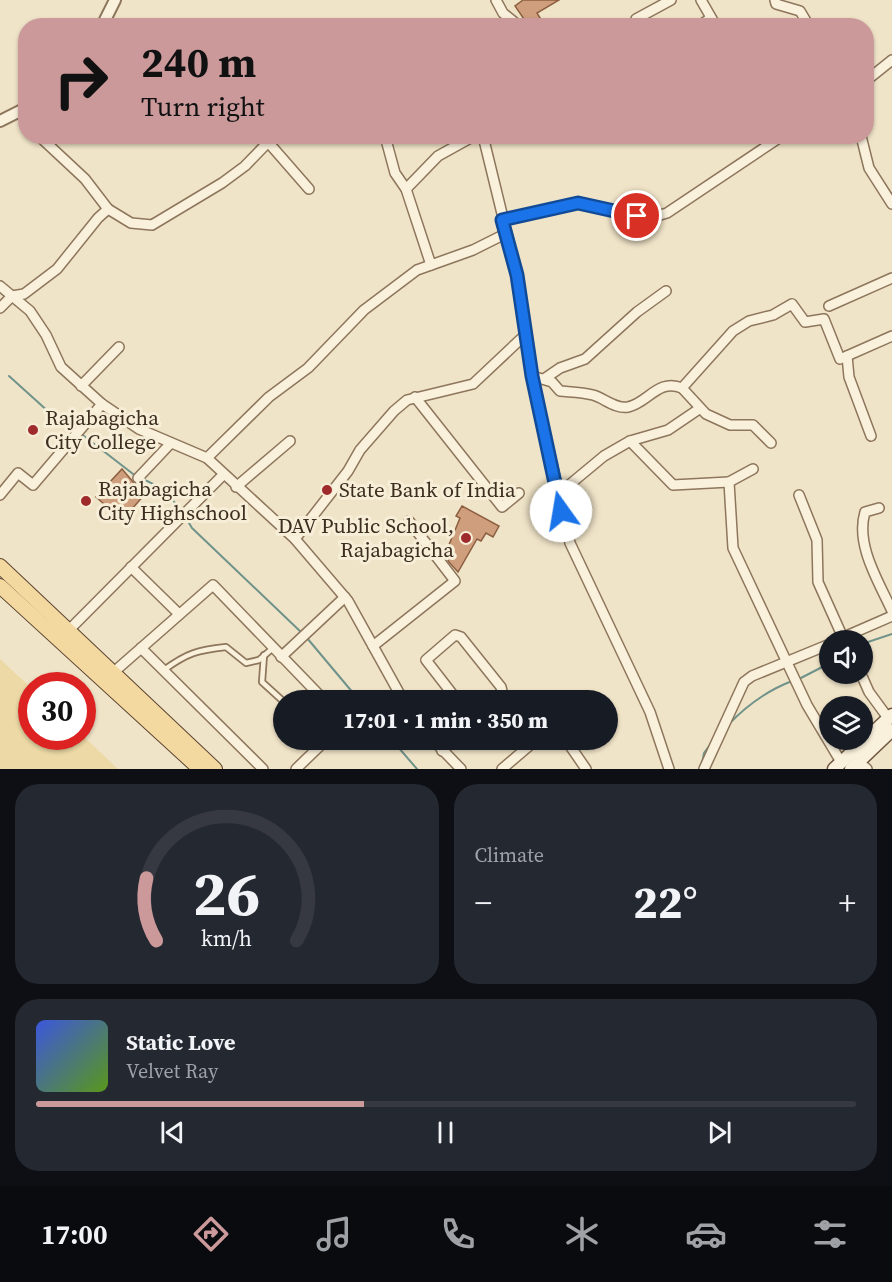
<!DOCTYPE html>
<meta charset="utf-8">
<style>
body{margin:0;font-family:"Source Serif 4",serif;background:#242831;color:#f1f3f6;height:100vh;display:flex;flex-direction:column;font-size:22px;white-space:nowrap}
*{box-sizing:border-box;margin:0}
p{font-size:20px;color:#9ea1a6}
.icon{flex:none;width:33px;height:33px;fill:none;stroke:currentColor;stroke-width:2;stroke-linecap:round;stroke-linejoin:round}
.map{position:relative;height:769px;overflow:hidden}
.drawer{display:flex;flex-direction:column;gap:15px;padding:15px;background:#0d0f14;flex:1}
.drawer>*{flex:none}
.banner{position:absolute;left:18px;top:18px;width:856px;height:126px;border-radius:24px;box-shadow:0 2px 4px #0004;background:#cc999b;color:#111;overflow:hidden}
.fabs{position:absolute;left:819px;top:630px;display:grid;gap:12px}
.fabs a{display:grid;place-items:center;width:54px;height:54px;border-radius:50%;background:#171b24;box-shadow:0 2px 4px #0004;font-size:30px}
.speed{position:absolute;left:18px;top:672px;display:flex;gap:12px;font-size:30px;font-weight:700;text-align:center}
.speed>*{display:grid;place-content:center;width:78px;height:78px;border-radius:50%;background:#171b24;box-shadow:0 2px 4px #0004;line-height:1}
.speed .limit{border:9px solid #d22;background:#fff;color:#111}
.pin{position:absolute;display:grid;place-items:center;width:51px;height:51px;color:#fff;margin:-26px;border:3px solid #fff;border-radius:50%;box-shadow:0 2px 6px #0007}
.me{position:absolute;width:66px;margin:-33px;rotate:347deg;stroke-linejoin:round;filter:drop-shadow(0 0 4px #0008)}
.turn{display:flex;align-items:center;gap:21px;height:126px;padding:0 24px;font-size:27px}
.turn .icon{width:78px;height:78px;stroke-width:2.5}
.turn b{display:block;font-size:42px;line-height:51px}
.big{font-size:45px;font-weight:800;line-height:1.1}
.drawer .tile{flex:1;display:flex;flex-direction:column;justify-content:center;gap:9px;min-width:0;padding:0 21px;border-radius:24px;background:#242831}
.drawer .dial{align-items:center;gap:0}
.dial svg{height:156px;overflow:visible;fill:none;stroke:#363941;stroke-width:7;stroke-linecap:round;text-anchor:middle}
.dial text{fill:#f1f3f6;stroke:none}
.song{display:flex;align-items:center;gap:18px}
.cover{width:72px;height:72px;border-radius:9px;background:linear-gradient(135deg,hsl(230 70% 55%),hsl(90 70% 35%))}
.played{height:6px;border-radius:3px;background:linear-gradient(90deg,#cc999b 40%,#363941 40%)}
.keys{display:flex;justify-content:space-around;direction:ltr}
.heat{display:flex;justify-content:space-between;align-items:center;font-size:33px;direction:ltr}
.drawer .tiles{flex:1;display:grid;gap:15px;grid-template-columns:1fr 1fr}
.tile:last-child{grid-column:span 2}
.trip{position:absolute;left:273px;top:690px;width:345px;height:60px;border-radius:30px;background:#171b24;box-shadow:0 2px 4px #0004;font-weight:800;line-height:60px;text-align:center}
.dock{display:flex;height:96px;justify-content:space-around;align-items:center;background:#090b0e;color:#9ea1a6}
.dock .icon{width:42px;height:42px}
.dock .active{color:#cc999b}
.dock b{font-size:27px;color:#f1f3f6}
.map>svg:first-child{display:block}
.sand{fill:#ecd9a5}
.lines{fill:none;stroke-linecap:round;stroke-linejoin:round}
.stream{stroke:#6f938a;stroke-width:2}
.building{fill:#cf9f7d;stroke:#8d5f41;stroke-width:1.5}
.service-casing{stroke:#8d765c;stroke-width:8}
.minor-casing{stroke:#8d765c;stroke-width:12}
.tertiary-casing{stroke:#8d765c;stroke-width:14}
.secondary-casing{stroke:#6f573f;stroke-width:15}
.primary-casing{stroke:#5b4430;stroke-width:16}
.service{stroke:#faf1dc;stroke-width:4.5}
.minor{stroke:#faf1dc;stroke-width:9}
.tertiary{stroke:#faf1dc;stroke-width:10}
.secondary{stroke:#faf1dc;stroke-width:12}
.primary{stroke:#f3d9a0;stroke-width:14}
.route-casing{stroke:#114b97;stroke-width:15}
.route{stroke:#1a73e8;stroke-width:10}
.poi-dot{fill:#9e2a2b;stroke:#f7eed8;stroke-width:2}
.labels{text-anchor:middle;stroke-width:6;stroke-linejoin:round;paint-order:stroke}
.poi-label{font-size:21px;fill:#3d2e20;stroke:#f7eed8;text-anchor:start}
</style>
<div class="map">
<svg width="892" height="769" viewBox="0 0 892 769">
<rect width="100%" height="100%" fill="#f0e4c8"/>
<path class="sand" d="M0,659L31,688L32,736H83L118,769H0Z"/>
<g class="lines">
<g class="stream">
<path d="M9,376L61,423L75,430"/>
<path d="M80,433L137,477"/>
<path d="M142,479C160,485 172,498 183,513"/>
<path d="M186,518L192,528L303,634"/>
<path d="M307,638L359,700"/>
<path d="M862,644L892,634"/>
<path d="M797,680L830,663"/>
<path d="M728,725C747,705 766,691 792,681"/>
<path d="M392,740L417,769"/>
<path d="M702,764L704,753L712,742"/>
</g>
</g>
<g class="building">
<path d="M523,0H559L537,13L545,26H531L528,21L526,22L515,6Z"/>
<path d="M122,469L134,483L147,492L122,520L96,497Z"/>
<path d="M462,506L499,526L493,537L486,533L481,541L477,539L458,572L448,561L451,555L446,552L460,518L456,516Z"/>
</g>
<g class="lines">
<g class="service-casing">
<g id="service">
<path d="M264,655L262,682L284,702"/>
<path d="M164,670C187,653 198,650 226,647L246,663L259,660L273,648"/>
</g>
</g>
<g class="minor-casing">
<g id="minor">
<path d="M496,0L503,13L519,26"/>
<path d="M701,0L716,26"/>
<path d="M775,0L776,4L800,11L809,26"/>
<path d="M636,19L671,0"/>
<path d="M699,26L711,18"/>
<path d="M867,80L892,60"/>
<path d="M385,136L395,173L406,189L431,265"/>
<path d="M483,136L517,275L532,376L570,543L650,712L669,769"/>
<path d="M861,136L869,168L892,204"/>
<path d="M268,142L309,189"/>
<path d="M406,189L438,156L474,136"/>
<path d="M108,209L131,223L152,225L222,183L245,166L274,136"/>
<path d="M502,220L578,203L650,218L667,213L782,136"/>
<path d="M0,286L30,311L46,335L61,367L102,404L139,429L207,458L295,539L348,601L403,700"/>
<path d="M829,306L892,278"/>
<path d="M0,308L12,296L24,294L57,269L98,218L108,209L85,179L39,136"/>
<path d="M847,356L849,377L871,436"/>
<path d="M532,376L552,382L560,391C570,392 582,392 593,395C604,398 615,409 628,407C648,403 658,378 682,388L733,331L749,321L773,315L792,304L805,322L824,319L840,359L892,336"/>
<path d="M544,379L560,368L585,359L637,312L666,291"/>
<path d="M81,386L119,347"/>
<path d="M682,388L706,414L730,425H753L771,443"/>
<path d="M415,397L502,507L519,493"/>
<path d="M630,441L673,485L729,482"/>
<path d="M207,458L269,397L308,368L364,310L417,270L473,250L505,234"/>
<path d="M753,469L729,482L733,548L807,705L841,762"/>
<path d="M138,478L171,443"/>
<path d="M236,487L290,441"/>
<path d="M0,495L18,473L33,485L102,404"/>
<path d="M557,495L604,456L630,441L668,430L699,409"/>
<path d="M799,495L817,540L818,582L844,640"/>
<path d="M879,508L865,512C855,545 879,582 892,611"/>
<path d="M295,539L348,471L360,450L394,411L407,400L473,384L525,335"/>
<path d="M131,567L179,614"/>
<path d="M69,630L223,475"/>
<path d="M837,640L892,616"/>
<path d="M373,646L455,581L409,521"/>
<path d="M141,648L263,769"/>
<path d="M281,657L345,597"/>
<path d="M115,671L213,585L324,700"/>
<path d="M861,674L869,692L888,718"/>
<path d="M544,699L545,700"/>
<path d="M457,700L426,660L455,635L461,637L501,687L502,691L494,700"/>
<path d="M433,740L461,769"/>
<path d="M566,740L586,769"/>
<path d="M442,751L454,740"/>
<path d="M859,762L867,769"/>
<path d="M296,769L326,740"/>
<path d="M502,769L536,740"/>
<path d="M704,769L744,682L752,676L830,644"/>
</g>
</g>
<g class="tertiary-casing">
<g id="tertiary">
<path d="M102,26L115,0"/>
<path d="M0,121L26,108"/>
</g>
</g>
<g class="secondary-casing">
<g id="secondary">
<path d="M834,769L892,715"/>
<path d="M851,769L892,730"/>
</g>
</g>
<g class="primary-casing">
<g id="primary">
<path d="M0,566L215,769"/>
<path d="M0,586L200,769"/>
</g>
</g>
<use href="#service" class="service"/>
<use href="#minor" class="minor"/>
<use href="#tertiary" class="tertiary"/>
<use href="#secondary" class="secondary"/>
<use href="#primary" class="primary"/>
</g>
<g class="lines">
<g class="route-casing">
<path id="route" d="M561,511L532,376L517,275L502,220L578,203L637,216"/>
</g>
<use href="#route" class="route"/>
</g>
<g class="poi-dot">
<circle cx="33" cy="430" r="6"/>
<circle cx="327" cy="490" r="6"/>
<circle cx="86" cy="501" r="6"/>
<circle cx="466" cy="538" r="6"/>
</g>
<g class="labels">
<g class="poi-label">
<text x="45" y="425">Rajabagicha<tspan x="45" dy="24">City College</tspan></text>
<text x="98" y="496">Rajabagicha<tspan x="98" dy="24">City Highschool</tspan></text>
<text x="339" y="497">State Bank of India</text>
<text x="454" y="533" text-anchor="end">DAV Public School,<tspan x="454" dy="24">Rajabagicha</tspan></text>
</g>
</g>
</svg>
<div class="fabs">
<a><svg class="icon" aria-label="sound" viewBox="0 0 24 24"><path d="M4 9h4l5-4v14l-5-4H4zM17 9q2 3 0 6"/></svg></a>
<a><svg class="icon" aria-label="layers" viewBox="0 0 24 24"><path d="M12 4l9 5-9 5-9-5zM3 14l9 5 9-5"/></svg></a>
</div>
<div class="speed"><div class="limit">30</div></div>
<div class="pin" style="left:637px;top:216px;background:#d93025"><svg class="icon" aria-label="arrive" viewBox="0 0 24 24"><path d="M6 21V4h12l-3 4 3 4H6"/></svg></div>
<svg class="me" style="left:561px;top:511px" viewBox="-20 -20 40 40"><circle r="19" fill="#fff"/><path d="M0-13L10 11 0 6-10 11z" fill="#1a73e8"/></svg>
<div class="trip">17:01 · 1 min · 350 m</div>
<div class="banner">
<div class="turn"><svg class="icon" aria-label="right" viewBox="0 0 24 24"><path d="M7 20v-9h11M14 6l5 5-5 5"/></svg><div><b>240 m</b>Turn right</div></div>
</div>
</div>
<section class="drawer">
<div class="tiles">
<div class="tile dial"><svg viewBox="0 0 100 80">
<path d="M14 69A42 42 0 1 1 86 69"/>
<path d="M14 69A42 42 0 0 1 9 37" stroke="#cc999b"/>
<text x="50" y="56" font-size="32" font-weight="700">26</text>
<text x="50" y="72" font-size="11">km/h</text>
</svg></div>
<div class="tile"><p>Climate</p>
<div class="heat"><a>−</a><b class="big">22°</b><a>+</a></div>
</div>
<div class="tile">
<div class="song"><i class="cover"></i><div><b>Static Love</b><p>Velvet Ray</p></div></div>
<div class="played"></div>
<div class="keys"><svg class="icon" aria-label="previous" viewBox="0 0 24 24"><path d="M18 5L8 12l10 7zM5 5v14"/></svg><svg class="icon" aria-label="pause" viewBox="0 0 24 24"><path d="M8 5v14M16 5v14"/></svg><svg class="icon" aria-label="next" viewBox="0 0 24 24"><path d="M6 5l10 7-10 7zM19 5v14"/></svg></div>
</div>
</div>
</section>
<nav class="dock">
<b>17:00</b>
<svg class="icon active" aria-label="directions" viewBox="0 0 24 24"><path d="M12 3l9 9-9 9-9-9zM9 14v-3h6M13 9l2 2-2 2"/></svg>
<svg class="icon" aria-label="music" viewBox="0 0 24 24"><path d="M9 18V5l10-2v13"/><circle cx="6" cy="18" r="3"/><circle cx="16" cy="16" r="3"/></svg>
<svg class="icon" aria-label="phone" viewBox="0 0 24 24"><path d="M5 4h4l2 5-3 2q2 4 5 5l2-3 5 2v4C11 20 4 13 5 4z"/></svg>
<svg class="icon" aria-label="climate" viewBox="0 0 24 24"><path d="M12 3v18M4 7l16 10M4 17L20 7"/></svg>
<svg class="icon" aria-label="car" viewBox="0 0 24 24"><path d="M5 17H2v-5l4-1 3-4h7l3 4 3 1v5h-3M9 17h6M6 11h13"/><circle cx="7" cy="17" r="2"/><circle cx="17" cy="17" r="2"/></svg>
<svg class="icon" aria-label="filters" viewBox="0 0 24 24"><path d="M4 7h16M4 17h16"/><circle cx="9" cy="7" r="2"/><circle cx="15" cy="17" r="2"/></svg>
</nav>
